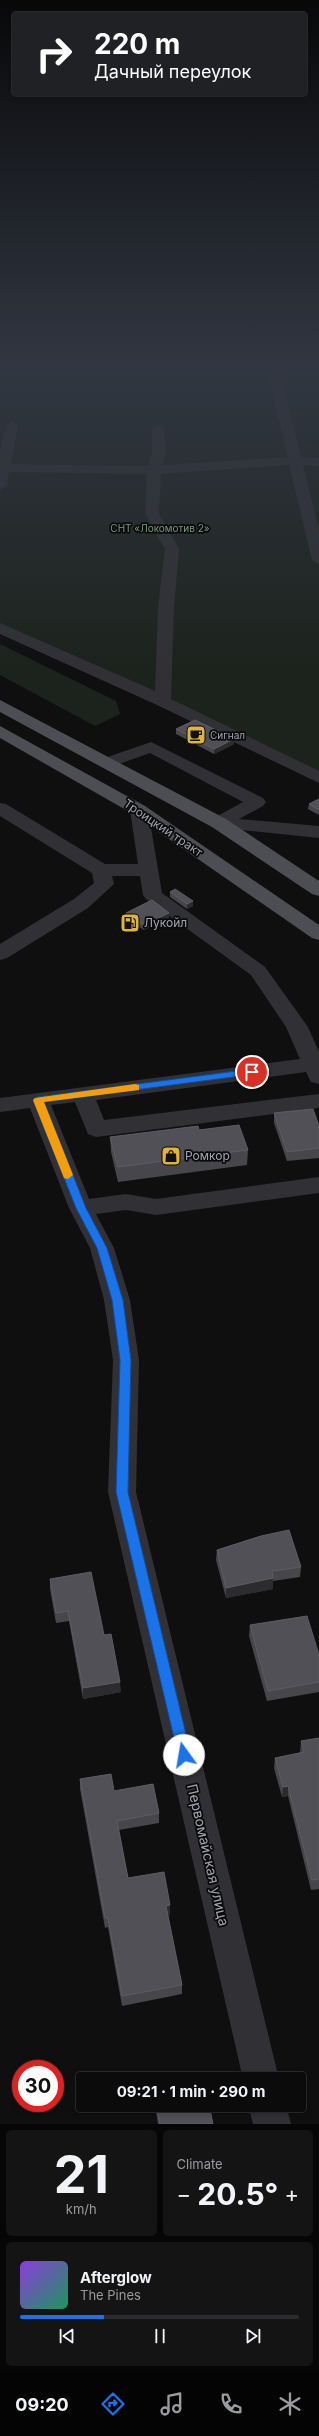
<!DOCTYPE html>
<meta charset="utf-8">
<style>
body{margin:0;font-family:Inter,sans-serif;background:#141415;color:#f1f3f6;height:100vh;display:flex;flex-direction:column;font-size:15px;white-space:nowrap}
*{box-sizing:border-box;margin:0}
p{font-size:13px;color:#9a9b9d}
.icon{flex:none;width:22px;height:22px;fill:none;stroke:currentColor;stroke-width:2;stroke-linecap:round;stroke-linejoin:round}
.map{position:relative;height:2124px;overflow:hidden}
.details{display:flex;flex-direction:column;gap:6px;padding:6px;background:#060607;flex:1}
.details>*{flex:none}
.top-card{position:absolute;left:12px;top:12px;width:295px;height:84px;border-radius:4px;box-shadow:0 2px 6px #0003,0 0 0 1px #2b2b2d;background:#202124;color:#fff;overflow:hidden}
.speed{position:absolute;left:12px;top:2060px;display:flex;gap:8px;font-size:20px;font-weight:700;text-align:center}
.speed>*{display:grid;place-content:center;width:52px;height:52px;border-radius:50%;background:#0b0b0c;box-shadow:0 2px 6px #0003,0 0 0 1px #2b2b2d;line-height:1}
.speed .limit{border:6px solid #d22;background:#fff;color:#111}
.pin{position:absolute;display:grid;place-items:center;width:34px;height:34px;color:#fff;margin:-17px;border:2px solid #fff;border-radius:50%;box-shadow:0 1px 4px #0007}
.me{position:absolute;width:44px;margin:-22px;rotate:347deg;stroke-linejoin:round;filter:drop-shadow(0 0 3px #0008)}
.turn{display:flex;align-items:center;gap:14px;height:84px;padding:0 16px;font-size:18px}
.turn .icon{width:52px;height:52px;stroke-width:2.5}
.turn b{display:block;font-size:28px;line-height:34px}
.big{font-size:30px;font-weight:700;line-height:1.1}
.details .tile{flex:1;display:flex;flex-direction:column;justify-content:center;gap:6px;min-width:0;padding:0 14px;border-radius:6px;background:#141415}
.details .dial{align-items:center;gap:0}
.dial b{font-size:52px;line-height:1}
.song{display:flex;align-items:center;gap:12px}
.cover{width:48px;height:48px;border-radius:6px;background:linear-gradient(135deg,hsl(270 70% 55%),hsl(150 70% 35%))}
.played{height:4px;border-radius:2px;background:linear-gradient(90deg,#1a73e8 30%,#2b2b2d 30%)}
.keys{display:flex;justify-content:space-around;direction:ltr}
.heat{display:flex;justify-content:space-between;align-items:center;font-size:22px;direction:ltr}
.details .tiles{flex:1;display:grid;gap:6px;grid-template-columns:1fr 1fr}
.tile:last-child{grid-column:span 2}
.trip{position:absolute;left:76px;top:2072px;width:230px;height:40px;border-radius:4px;background:#0b0b0c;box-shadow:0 2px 6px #0003,0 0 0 1px #2b2b2d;font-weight:700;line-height:40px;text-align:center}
.dock{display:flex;height:64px;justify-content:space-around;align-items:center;background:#040405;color:#9a9b9d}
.dock .icon{width:28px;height:28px}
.dock .current{color:#1a73e8}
.dock b{font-size:18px;color:#f1f3f6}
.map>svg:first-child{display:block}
.green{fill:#1c231d}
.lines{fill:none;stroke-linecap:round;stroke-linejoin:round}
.minor{fill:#313135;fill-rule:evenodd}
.major{fill:#4d4e54;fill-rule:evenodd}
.wall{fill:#46464b}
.shaded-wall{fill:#2c2c2f}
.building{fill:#505056;stroke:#5d5e64}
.route{fill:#1a73e8;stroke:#114b97}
.slow{fill:#f59e0b}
.labels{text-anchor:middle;stroke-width:3.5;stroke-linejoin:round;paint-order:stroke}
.far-park-label{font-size:10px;fill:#7a997f;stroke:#0a0a0b}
.far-poi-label{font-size:10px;fill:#a2a5b0;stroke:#0a0a0b;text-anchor:start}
.street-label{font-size:12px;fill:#a2a5b0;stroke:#0a0a0b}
.poi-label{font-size:12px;fill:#a2a5b0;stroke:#0a0a0b;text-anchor:start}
.near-street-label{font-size:14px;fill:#a2a5b0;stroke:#0a0a0b}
</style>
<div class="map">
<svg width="319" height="2124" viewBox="0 0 319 2124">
<rect width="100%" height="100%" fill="#0f0f10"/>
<g class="green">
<path d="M0,370H319V782L0,629Z"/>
<path d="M0,644L116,701L120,714L95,726L0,675Z"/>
</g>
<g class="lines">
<g class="minor">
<path d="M267,370H279L301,457L319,458V466L303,465L319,530V564L312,560L289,465L161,474L159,514L179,549L174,607L171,699L319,771V783L157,705L0,634V623L155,691L158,607L165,549L145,514L147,474L9,472L7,486L0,490V452L6,425L12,421L18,425L11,464L148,466L152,452V429L158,425L164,429L166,452L162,465L288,457Z"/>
<path d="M151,742L263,798L266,802L263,806L239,819L319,826V838L212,827L210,823L212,819L243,802L150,753L108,768L102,767L99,763L102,759Z"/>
<path d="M0,803L6,804L105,864H138L130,810L133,806H145L148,810L162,893L265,967L308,1027L319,1052V1084L311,1082L306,1072L96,1100L104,1120L319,1094V1108L96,1137L88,1134L75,1102L51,1105L89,1199L126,1194L156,1199L319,1177V1193L156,1215L126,1210L96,1214L114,1248L130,1300L139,1360L136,1492L279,2079H243L108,1492L113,1360L104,1300L90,1248L69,1208L30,1108L0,1112V1098L300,1059L286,1027L251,975L146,899L143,895L140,876H112L114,884L88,908L7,958L0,960V944L74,899L94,883L92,873L0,816Z"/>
<path d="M248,2105H286L291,2124H253Z"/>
</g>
<g class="major">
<path d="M0,700L226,819L319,881V896L312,894L212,827L0,712Z"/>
<path d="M0,726L145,806L319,925V940L312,938L133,814L0,738Z"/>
</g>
</g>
<g class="wall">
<path d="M176,729L234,744L214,754L176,734Z"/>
<path d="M319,799V815L308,809L309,804Z"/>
<path d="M170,892L193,906L187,909L170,897Z"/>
<path d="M126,913L169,918L144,930L126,918Z"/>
<path d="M274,1113L319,1126V1158L287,1161L274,1123Z"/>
<path d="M199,1130L248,1150L247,1165L118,1182L111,1152L110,1137Z"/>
<path d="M217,1550L301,1567L300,1577L273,1581V1589L226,1598L216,1560Z"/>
<path d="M50,1579L104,1635L121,1692L83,1699L69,1621L56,1623L50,1589Z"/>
<path d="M250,1625L319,1655V1692L267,1701L249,1636Z"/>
<path d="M319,1738V1889L311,1890L288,1796L282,1797L274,1768L275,1758L300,1753L301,1741Z"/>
<path d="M80,1779L159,1813V1823L119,1830L128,1878L170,1905V1915H168L182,1985V1994L122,2006L108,1927L105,1928L80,1789Z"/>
<path d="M155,2105H209L213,2124H158Z"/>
</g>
<g class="shaded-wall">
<path d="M234,739V744L214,754V749Z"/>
<path d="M193,901V906L187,909V904Z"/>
<path d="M169,913V918L144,930V925Z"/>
<path d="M273,1578V1589L226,1598V1588Z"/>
<path d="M120,1682L121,1692L83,1699V1688Z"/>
<path d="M288,1786V1796L282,1797L283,1787Z"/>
<path d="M170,1905V1915L166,1916V1906Z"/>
</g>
<g class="building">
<path d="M195,720L234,739L214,749L176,729Z"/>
<path d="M319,799V810L309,804Z"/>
<path d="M175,889L193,901L187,904L170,892Z"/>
<path d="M152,900L169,913L144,925L126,913Z"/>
<path d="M313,1109L319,1126V1148L287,1152L274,1113Z"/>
<path d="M239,1125L248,1150L118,1167L110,1137L198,1126L199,1130Z"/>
<path d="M289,1530L301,1567L272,1571L273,1578L226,1588L217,1550L261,1536Z"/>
<path d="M91,1572L104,1635L111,1634L120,1682L83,1688L68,1611L56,1613L50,1579Z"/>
<path d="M307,1616L319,1655V1682L268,1691L250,1625Z"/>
<path d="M319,1738V1879L312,1880L288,1786L283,1787L275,1758L304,1752L301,1741Z"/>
<path d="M111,1774L114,1791L153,1784L159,1813L117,1821L128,1878L164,1872L170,1905L166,1906L182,1985L122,1996L108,1918H105L80,1779Z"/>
<path d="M156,2105H209L213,2124H160Z"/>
</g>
<linearGradient id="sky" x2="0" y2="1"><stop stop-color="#080809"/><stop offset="0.55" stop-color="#313742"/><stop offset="1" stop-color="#313742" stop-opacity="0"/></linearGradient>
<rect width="319" height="667" fill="url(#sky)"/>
<path class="route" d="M252,1069L256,1070V1074L44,1102L86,1208L107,1248L123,1300L131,1360L128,1492L191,1755L189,1759L184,1761L180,1759L178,1755L116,1492L120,1360L112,1300L97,1248L76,1208L33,1100L38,1097Z"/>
<path class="slow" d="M135,1084L139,1085V1090L44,1102L73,1175L68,1179L64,1178L33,1100L35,1098Z"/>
<defs>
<g id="cafe-square" transform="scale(1)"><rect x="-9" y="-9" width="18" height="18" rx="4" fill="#deb539" stroke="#0a0a0b"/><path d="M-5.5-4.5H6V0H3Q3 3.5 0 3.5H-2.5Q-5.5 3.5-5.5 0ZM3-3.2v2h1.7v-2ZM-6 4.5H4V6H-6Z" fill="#111"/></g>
<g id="fuel-square" transform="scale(1)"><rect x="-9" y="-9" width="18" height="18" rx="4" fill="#deb539" stroke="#0a0a0b"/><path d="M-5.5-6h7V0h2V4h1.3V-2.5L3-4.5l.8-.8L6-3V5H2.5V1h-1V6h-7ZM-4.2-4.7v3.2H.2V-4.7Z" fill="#111"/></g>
<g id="shop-square" transform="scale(1)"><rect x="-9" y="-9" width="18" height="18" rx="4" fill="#deb539" stroke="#0a0a0b"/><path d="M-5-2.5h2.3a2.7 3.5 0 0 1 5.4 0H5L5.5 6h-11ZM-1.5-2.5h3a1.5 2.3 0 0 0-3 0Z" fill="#111"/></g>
</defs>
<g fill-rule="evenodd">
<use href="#cafe-square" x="196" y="735"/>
<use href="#fuel-square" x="130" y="923"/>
<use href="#shop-square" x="171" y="1156"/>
</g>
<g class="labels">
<g class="far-park-label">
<text x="160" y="532">СНТ «Локомотив 2»</text>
</g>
<g class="far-poi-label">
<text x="210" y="739">Сигнал</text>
</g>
<g class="street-label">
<text transform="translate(163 828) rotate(34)" y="4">Троицкий тракт</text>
</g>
<g class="poi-label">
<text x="144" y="927">Лукойл</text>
<text x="185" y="1160">Ромкор</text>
</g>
<g class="near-street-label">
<text transform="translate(208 1855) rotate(77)" y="5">Первомайская улица</text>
</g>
</g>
</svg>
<div class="speed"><div class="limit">30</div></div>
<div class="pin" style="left:252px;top:1072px;background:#d93025"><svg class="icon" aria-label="arrive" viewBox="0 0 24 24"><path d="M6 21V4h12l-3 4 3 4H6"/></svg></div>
<svg class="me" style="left:184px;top:1755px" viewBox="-20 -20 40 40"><circle r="19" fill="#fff"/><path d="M0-13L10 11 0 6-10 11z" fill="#1a73e8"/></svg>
<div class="trip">09:21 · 1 min · 290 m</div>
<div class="top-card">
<div class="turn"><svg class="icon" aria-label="right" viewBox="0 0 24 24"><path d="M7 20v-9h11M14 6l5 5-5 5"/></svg><div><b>220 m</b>Дачный переулок</div></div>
</div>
</div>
<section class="details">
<div class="tiles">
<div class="tile dial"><b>21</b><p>km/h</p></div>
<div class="tile"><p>Climate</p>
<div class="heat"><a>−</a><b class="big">20.5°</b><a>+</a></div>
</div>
<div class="tile">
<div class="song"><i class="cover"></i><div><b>Afterglow</b><p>The Pines</p></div></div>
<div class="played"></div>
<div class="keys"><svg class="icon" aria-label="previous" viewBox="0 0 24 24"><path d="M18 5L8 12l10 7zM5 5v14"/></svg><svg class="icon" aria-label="pause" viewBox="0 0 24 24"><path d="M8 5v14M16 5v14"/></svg><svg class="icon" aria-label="next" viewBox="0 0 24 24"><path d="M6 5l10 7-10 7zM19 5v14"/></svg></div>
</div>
</div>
</section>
<nav class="dock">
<b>09:20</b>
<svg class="icon current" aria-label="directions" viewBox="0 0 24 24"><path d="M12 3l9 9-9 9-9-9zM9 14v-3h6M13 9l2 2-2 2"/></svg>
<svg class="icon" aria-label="music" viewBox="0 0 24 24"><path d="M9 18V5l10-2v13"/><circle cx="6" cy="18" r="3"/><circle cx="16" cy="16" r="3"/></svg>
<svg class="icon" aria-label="phone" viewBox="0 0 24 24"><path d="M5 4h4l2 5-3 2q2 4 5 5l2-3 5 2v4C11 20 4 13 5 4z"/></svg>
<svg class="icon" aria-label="climate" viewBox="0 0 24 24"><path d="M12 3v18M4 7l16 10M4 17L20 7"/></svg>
</nav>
